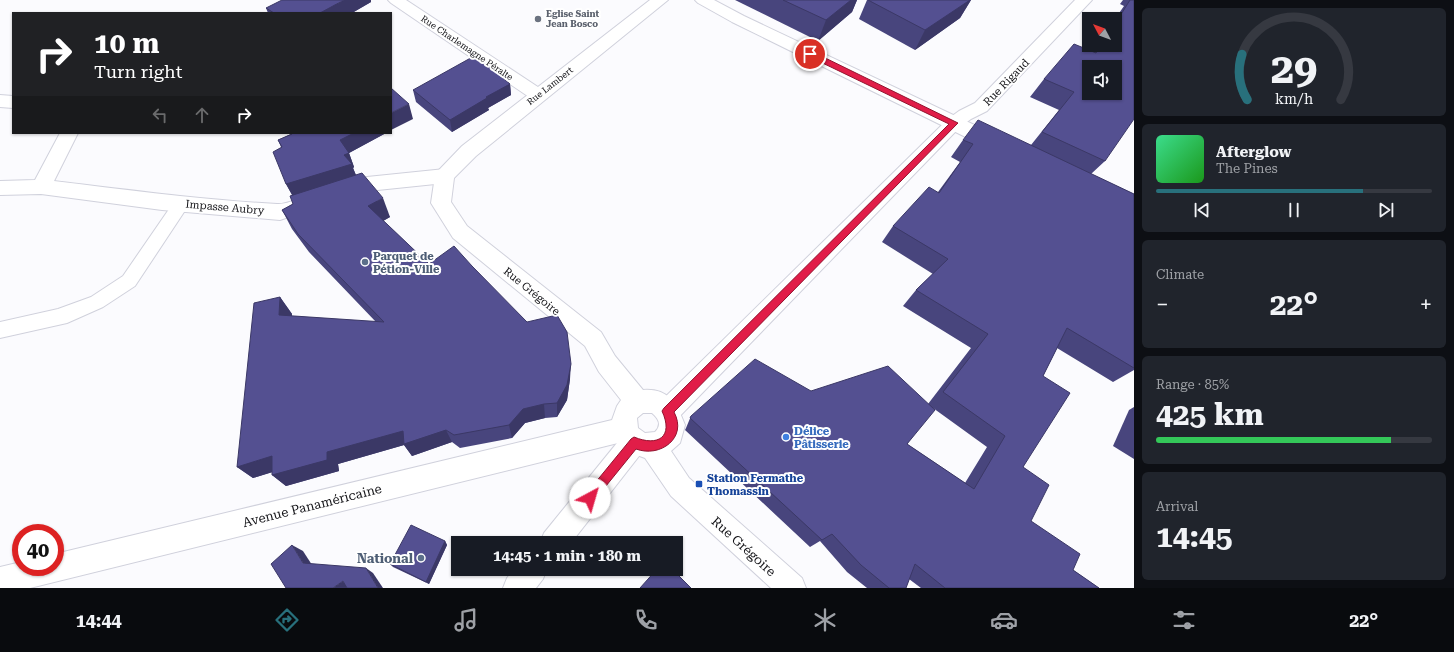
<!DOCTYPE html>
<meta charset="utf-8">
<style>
body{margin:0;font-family:"Roboto Serif",serif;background:#20242c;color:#f1f3f6;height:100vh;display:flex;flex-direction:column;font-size:15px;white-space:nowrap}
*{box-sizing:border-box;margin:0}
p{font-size:13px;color:#9ea1a6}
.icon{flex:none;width:22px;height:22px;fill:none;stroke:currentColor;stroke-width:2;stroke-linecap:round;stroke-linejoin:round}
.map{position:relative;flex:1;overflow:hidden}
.side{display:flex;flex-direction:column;gap:8px;padding:8px;background:#0d0f14;width:320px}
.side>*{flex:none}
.top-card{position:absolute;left:12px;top:12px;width:380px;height:122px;border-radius:0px;box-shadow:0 1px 3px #0004;background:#202124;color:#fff;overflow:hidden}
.needle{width:26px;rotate:311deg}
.buttons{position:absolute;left:1082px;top:12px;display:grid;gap:8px}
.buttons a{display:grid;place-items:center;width:40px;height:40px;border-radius:0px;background:#171b24;box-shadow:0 1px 3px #0004;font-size:20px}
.speed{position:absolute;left:12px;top:524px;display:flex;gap:8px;font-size:20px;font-weight:700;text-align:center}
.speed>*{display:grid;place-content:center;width:52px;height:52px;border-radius:50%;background:#171b24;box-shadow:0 1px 3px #0004;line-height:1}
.speed .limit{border:6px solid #d22;background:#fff;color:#111}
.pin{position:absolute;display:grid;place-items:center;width:34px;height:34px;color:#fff;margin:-17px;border:2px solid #fff;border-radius:50%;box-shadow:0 1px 4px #0007}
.me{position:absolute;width:44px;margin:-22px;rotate:39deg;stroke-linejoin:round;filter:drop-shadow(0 0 3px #0008)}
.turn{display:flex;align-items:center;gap:14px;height:84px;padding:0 16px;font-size:18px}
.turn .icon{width:52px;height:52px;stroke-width:2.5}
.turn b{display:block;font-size:28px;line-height:34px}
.lanes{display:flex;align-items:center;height:38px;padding:0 16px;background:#0003;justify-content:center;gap:20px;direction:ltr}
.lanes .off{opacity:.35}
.big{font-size:30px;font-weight:700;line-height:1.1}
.side .tile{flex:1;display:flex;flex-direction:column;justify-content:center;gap:6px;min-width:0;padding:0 14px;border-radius:6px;background:#20242c}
.side .dial{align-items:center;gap:0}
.dial svg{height:104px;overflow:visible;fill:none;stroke:#363941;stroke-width:7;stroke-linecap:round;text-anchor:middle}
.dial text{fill:#f1f3f6;stroke:none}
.song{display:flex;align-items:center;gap:12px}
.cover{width:48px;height:48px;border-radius:6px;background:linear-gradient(135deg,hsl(150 70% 55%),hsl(120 70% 35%))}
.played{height:4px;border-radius:2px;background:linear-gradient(90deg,#28707c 75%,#363941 75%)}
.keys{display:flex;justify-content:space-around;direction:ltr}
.heat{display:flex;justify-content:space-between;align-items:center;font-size:22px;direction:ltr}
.charge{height:6px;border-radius:3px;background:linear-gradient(90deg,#34c759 85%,#363941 0)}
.trip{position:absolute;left:451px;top:536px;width:232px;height:40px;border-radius:0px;background:#171b24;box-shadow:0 1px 3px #0004;font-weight:700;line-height:40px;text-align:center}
.tabs{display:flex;height:64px;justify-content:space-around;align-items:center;background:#090b0e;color:#9ea1a6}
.tabs .icon{width:28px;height:28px}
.tabs .active{color:#28707c}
.tabs b{font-size:18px;color:#f1f3f6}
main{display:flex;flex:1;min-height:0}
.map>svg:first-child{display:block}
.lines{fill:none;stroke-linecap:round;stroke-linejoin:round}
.service-casing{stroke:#d0d1dc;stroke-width:2}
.minor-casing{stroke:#d0d1dc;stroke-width:2}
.tertiary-casing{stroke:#d0d1dc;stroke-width:2}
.secondary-casing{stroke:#d0d1dc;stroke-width:2}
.service{fill:#fff;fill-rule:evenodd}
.minor{fill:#fff;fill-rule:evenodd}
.tertiary{fill:#fff;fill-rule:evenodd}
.secondary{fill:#fff;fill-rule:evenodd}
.wall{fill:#48457d;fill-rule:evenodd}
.shaded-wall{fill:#3b3866}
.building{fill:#545091;stroke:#3b3866;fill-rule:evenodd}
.route{fill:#e11d48;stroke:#92132f}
.worship-dot{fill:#6b7280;stroke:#fff;stroke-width:1.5}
.service-dot{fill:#5c6f8a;stroke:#fff;stroke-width:1.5}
.shop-dot{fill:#3f7fe0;stroke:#fff;stroke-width:1.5}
.transit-dot{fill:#1a4fb4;stroke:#fff;stroke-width:1.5}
.labels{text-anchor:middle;stroke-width:4;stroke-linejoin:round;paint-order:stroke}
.far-worship-label{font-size:9px;font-weight:bold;fill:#5b616d;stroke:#fff;text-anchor:start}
.far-street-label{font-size:9px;fill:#141418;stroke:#fff}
.street-label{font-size:11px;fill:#141418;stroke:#fff}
.service-label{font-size:11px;font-weight:bold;fill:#4e5e75;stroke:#fff;text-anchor:start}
.shop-label{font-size:11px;font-weight:bold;fill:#366cbe;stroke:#fff;text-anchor:start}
.transit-label{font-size:11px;font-weight:bold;fill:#164399;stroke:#fff;text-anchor:start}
.near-street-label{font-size:13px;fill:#141418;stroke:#fff}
.near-service-label{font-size:13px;font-weight:bold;fill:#4e5e75;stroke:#fff;text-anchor:end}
</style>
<main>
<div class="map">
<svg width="1134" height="588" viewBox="0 0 1134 588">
<rect width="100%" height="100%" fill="#fbfbfe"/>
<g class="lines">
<g class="service-casing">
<path id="service" d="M182,197L188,199L190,203L135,286L103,307L67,323L0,338V322L58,309L91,297L123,276L176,199Z"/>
</g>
<g class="minor-casing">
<g id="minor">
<path d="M388,0H406L544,91L547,95L544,99L538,101L532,99L391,3Z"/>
<path d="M695,0H714L744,16L1004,139L1006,144L1004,149L997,151L990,149L732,22L698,3Z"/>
<path d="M0,95L13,96V108L0,107Z"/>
<path d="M60,133H78L54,181C128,190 203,200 277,204C292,205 304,192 318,197L321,202L318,207L280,220L162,210L41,194L0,195V181L35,180Z"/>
<path d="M445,169L452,171L455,176L452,181L445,183L368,191L342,199L335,197L332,192L335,187L367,177Z"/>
</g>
</g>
<g class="tertiary-casing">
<g id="tertiary">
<path d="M1075,0H1092L987,111L971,119L960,127L677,419L668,423L659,419L656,411L659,403L948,119L959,111L975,103Z"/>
<path d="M634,430L643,433L647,442L643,451L571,543H540L544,533L625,433Z"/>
<path d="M514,569H547L543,579L536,588H503L507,578Z"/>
</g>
</g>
<g class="secondary-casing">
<path id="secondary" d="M650,0H668L476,156L454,178L451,202L467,226L601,332L615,356L643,390C669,388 677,404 685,425L680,443L671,451L689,478L802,578L806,588H771L671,496L645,458L626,451L618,443L30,588H0V567L21,562V567H55V554L612,420L617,406L621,400L599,372L585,346L453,238L431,203L435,176L438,171L462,146ZM643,413H652C659,419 662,425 655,432L645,433L638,428L637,418Z"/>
</g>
<use href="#service" class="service"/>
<use href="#minor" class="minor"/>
<use href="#tertiary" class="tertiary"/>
<use href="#secondary" class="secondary"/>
</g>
<g class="wall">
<path d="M735,0H857L852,12L818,41Z"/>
<path d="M867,0H971L960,18L915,50L859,19Z"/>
<path d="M1123,0H1134L1105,161L1091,174L1134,194V370L1113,382L1057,348L1043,376L1023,467L1031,521L1073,570L1099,588H921L909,579L906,588H867L847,572L820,541L810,547L685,430L686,428L691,416L811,391L928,404L971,348L903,306L916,290L933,274L882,242L893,226L938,192L960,162L951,157L963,140L1031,145L1059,110L1030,97L1044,79L1093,52L1098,45H1115V19L1124,6L1120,4ZM933,408L987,447L965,483L907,444Z"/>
<path d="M371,2L352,13H268L266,8Z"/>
<path d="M510,84L511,95L488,108L489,110L452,132L416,102L413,90Z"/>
<path d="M291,133H386L349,153L354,167L353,168L356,175L390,217L383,221L429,264L570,379L567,400L557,417L545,418L525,423L512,438L460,448L452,442L412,456L404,445L338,464L339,471L286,486L272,475V472L253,478L237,467L280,297L292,314V316L376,322L309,252L292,229L282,210L293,204L292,195L286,184L281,147L278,140L291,134Z"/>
<path d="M1134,407V459L1113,446L1129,410Z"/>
<path d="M445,541L447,545L429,584L393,567L390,564Z"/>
</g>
<g class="shaded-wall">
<path d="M344,0H371V2L352,13H320Z"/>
<path d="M851,0H857L852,12L818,41L826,20Z"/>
<path d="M970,0H971L960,18L915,50L925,30Z"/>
<path d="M510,84L511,95L488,108L489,110L452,132L450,120L486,97Z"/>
<path d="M409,104L413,119L391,130V113Z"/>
<path d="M354,133H386L349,153L354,167L353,168L357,178L294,198L286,184L344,155L340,140Z"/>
<path d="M383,198L390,217L376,225L368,206Z"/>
<path d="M280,297L292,314V331L279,315Z"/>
<path d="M571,364L570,379L567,400L557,417V403Z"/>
<path d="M544,404L545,418L525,423L512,438L509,425L523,409Z"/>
<path d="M446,430L452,442L412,456L404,445L338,464L339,471L286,486L272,475L327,452L403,431Z"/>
<path d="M272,456L286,468L253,478L237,467Z"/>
<path d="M445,541L447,545L429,584L426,582Z"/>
<path d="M292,545L303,551L314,568L303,563Z"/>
<path d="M366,568L373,573L383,588H378Z"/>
<path d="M343,581L348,588H333Z"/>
</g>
<g class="building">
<path d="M282,0H344L320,13H274L266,8Z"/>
<path d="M783,0H851L826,20Z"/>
<path d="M868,0H970L925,30Z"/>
<path d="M1130,0H1134V119L1105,161L1042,132L1074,92L1044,79L1074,44L1096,53L1101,45H1115V24ZM1089,67H1115V93H1089Z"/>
<path d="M476,55L510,84L486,97L487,98L450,120L413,90Z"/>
<path d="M391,88L409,104L391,113Z"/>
<path d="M978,120L1134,194V368L1067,328L1043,376L1070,393L1023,467L1049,485L1031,521L1080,554L1073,570L1099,588H945L915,564L906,588H889L861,565L832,534L822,540L690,418L691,416L755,359L811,391L888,366L935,410L907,444L974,489L1005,436L943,392L988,334L916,290L948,259L893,226L929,187L939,193L973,144L963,140Z"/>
<path d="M291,133H354L340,140L349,153L344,155L352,164L286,184L273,152L282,147L278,140L292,134Z"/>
<path d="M362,173L383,198L368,206L429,264L454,246L472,266L527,322L557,315L567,332L571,364L567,385L557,403L544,404L523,409L509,425L454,435L446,430L404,444L403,431L327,452V460L272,475V456L237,467L254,303L280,297L279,315L384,322L298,234L282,210L293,204L290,196Z"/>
<path d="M411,525L445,541L426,582L390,564Z"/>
<path d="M292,545L303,563L366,568L378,588H347L343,581L333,588H286L271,564Z"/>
<path d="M657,569H672L691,588H640Z"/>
</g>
<path class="route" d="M808,52H813L958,123L674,412C688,438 660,458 636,449L593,502L590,504L586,502L584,498L586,494L631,439L634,437C658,447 674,437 662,411L664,408L949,124L808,56Z"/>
<circle class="worship-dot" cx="538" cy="19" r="4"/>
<g class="service-dot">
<circle cx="365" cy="262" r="4"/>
<circle cx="421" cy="558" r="4"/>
</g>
<circle class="shop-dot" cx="786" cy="437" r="4"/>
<rect class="transit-dot" x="695" y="480" width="8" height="8" rx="2"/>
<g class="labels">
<g class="far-worship-label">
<text x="546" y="17">Eglise Saint<tspan x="546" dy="10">Jean Bosco</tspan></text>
</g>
<g class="far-street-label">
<text transform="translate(467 48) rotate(34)" y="3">Rue Charlemagne Péralte</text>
<text transform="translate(550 86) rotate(-38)" y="3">Rue Lambert</text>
</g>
<g class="street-label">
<text transform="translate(1006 82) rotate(-46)" y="4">Rue Rigaud</text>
<text transform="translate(225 207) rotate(5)" y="4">Impasse Aubry</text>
<text transform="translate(532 291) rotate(39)" y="4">Rue Grégoire</text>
</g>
<g class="service-label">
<text x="373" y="260">Parquet de<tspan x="373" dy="13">Pétion-Ville</tspan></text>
</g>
<g class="shop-label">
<text x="794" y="435">Délice<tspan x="794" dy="13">Pâtisserie</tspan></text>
</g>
<g class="transit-label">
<text x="707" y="482">Station Fermathe<tspan x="707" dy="13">Thomassin</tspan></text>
</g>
<g class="near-street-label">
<text transform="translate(312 505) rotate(-14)" y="5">Avenue Panaméricaine</text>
<text transform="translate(744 546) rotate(42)" y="5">Rue Grégoire</text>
</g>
<g class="near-service-label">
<text x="413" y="563">National</text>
</g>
</g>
</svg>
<div class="buttons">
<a><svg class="needle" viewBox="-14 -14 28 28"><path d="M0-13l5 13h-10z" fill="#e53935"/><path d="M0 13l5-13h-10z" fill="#9ea1a6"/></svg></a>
<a><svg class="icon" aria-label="sound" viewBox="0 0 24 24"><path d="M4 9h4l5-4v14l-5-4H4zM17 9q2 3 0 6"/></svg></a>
</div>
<div class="speed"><div class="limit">40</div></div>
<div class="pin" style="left:810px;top:54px;background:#d93025"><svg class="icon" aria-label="arrive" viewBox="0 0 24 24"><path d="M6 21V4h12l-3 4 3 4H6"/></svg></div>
<svg class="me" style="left:590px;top:498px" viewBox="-20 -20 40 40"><circle r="19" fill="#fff"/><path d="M0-13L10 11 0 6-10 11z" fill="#e11d48"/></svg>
<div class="trip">14:45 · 1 min · 180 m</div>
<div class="top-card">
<div class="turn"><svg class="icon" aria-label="right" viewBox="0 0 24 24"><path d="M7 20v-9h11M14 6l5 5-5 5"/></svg><div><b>10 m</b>Turn right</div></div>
<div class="lanes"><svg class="icon off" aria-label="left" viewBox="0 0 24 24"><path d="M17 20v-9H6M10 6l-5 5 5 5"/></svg><svg class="icon off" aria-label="ahead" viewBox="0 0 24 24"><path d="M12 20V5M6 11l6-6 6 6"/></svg><svg class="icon" aria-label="right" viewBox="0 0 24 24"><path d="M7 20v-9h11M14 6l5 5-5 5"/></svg></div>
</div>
</div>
<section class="side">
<div class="tile dial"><svg viewBox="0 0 100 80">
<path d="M14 69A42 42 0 1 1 86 69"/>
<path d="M14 69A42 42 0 0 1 10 34" stroke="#28707c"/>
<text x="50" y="56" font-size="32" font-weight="700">29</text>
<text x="50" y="72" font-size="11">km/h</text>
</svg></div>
<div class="tile">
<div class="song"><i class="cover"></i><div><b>Afterglow</b><p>The Pines</p></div></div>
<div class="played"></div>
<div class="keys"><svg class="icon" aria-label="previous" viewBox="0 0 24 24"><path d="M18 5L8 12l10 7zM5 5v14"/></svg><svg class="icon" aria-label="pause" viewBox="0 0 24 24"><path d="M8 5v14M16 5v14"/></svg><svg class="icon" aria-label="next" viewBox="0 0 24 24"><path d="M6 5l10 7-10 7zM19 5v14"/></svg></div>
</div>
<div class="tile"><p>Climate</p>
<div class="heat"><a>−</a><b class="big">22°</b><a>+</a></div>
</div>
<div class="tile"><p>Range · 85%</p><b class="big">425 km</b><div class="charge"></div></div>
<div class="tile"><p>Arrival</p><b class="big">14:45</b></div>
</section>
</main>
<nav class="tabs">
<b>14:44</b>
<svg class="icon active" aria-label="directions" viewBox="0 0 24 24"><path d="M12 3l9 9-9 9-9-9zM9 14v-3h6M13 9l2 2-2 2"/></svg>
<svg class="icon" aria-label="music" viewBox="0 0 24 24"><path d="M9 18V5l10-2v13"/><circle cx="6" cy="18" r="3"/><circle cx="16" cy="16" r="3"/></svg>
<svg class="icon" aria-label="phone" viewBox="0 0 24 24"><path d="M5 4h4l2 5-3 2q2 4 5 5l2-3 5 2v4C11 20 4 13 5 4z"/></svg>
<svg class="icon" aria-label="climate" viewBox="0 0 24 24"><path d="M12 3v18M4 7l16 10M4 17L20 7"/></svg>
<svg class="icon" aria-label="car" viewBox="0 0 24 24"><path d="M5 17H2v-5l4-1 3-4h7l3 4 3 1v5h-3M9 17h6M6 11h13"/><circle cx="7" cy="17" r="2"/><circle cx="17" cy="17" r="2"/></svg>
<svg class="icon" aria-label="filters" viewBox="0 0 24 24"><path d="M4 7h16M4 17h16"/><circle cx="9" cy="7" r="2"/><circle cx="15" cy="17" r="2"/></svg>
<b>22°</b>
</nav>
